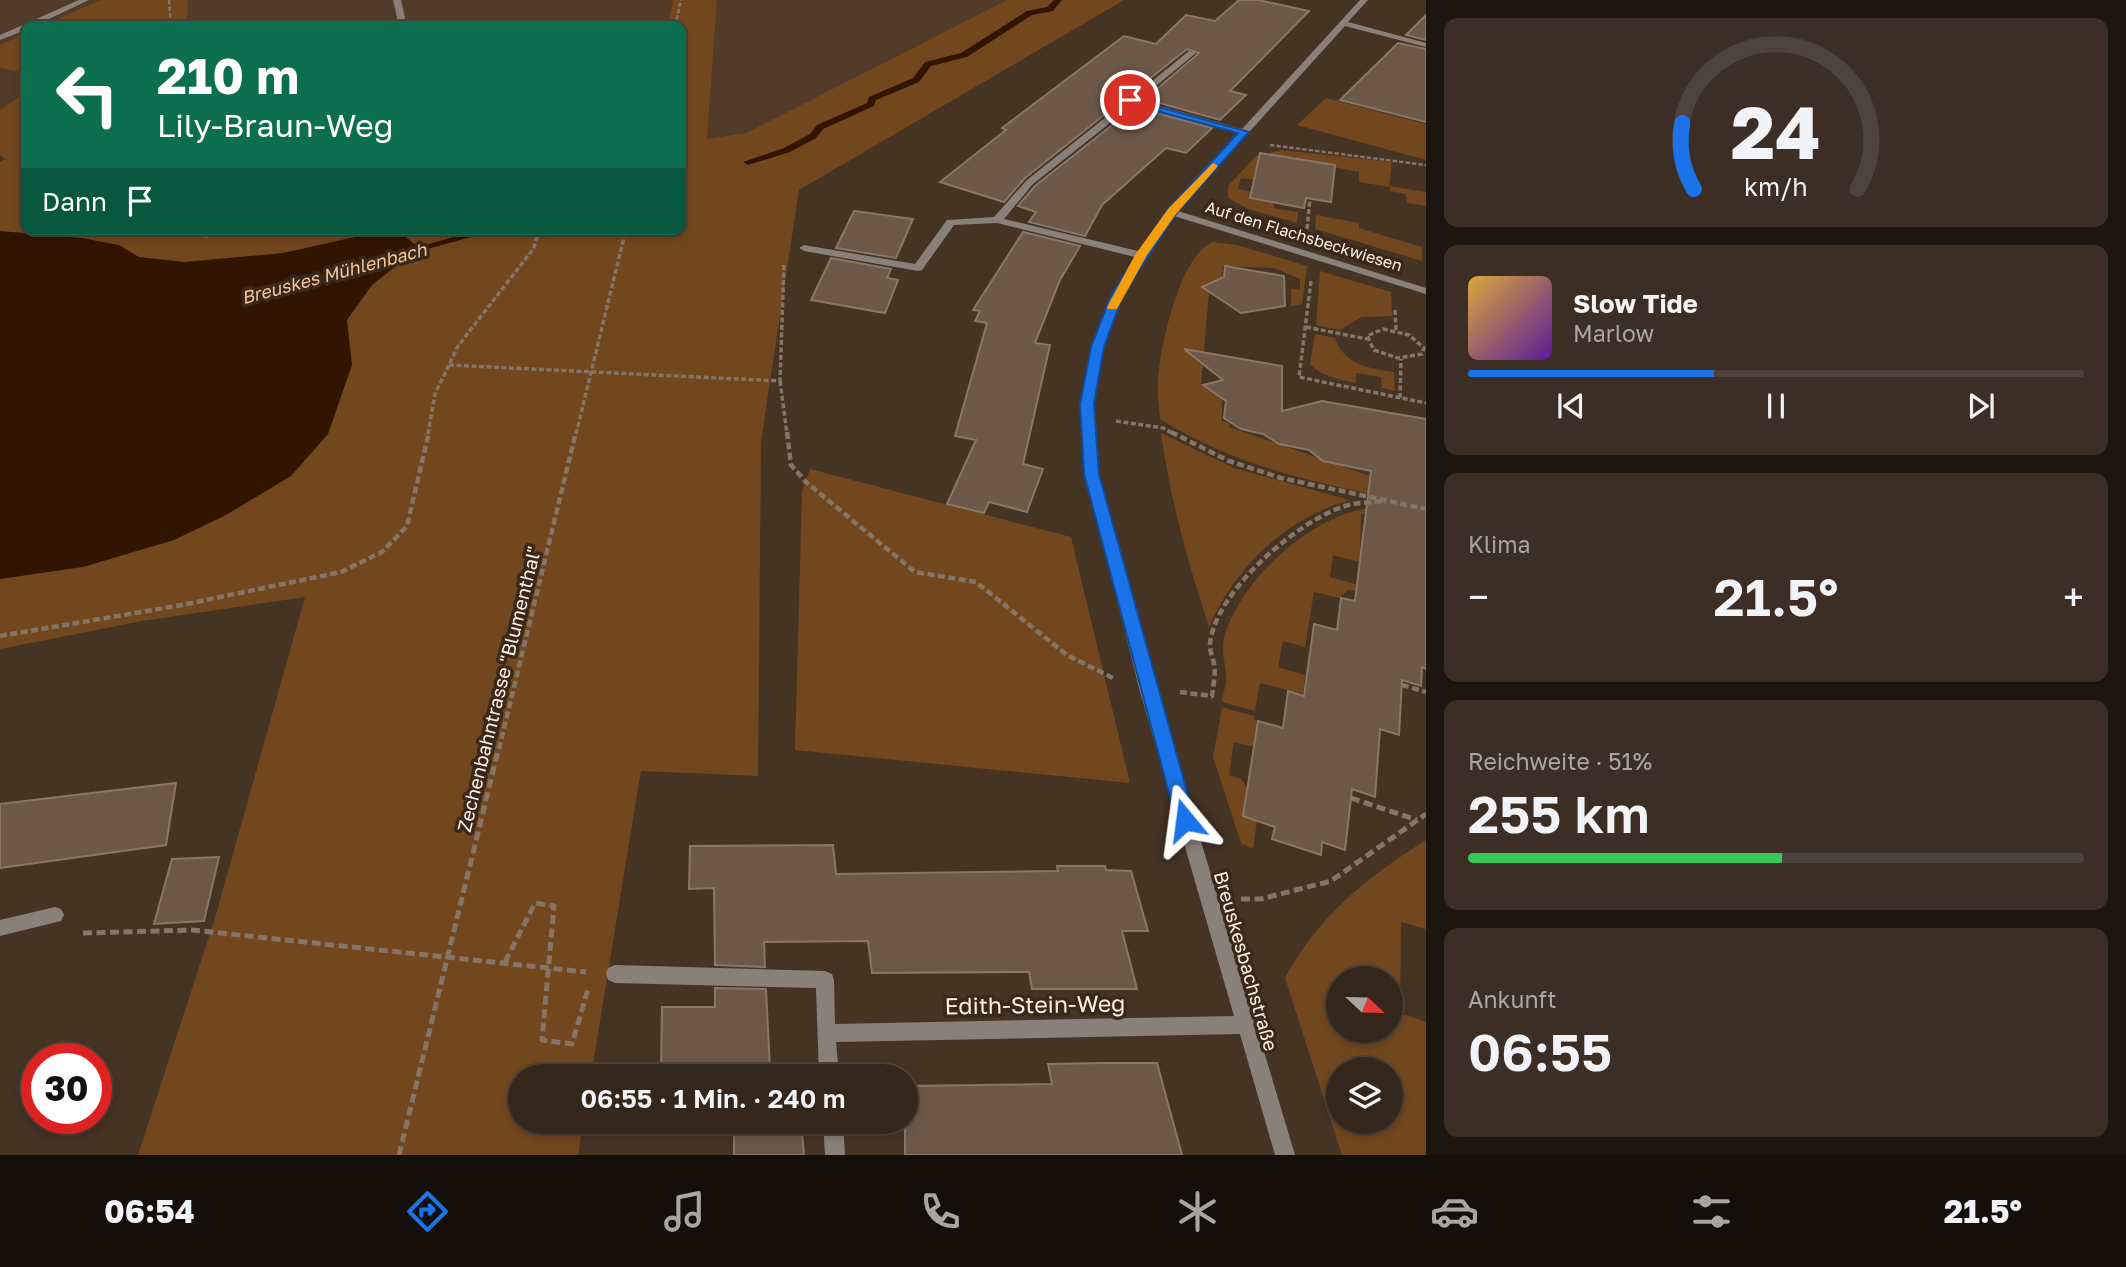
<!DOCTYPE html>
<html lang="de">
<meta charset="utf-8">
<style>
body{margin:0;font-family:"Golos Text",sans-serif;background:#3c2e24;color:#f1f3f6;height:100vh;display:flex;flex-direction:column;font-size:26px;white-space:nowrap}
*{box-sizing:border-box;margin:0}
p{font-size:23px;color:#a9a5a3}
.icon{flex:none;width:38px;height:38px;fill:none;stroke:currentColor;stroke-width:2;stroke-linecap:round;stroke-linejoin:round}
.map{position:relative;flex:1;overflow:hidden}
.sheet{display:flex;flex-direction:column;gap:18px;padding:18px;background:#1d150f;width:700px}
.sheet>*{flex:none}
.banner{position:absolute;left:21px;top:21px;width:665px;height:214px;border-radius:14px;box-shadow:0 4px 10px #0003,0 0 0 2px #4e433a;background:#0b6e4f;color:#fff;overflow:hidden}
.needle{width:46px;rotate:112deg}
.tools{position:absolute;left:1326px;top:966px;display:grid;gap:14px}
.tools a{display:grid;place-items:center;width:77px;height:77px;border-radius:50%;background:#34261b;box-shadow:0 4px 10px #0003,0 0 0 2px #4e433a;font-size:35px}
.speed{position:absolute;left:21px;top:1043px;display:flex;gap:14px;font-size:35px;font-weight:700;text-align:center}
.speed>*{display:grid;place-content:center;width:91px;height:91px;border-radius:50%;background:#34261b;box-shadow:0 4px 10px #0003,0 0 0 2px #4e433a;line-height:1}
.speed .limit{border:10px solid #d22;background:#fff;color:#111}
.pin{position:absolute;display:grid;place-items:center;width:60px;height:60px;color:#fff;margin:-30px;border:4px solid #fff;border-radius:50%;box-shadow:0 2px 7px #0007}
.me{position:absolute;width:77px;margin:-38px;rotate:344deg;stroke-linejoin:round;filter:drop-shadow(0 0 5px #0008)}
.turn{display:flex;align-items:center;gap:24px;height:147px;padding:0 21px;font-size:32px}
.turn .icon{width:91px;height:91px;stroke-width:2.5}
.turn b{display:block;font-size:49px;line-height:60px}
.then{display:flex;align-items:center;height:66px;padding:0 21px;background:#0003;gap:14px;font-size:26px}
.big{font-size:52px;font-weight:600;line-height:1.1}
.sheet .tile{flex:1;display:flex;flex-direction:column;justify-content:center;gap:10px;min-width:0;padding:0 24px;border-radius:14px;background:#3c2e24}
.sheet .dial{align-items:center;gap:0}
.dial svg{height:182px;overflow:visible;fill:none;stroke:#4e433a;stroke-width:7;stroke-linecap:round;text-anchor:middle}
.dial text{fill:#f1f3f6;stroke:none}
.song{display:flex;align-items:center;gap:21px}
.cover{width:84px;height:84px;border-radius:10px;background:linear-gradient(135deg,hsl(40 70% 55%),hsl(270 70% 35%))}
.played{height:7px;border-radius:4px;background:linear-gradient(90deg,#1a73e8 40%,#4e433a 40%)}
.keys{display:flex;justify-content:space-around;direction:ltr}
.heat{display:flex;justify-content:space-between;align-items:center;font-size:38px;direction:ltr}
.charge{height:10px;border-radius:5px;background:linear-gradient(90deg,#34c759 51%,#4e433a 0)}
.trip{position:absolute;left:508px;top:1064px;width:410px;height:70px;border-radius:35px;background:#34261b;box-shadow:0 4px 10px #0003,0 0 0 2px #4e433a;font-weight:600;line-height:70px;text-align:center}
.tab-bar{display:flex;height:112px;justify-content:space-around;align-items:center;background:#150f0b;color:#a9a5a3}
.tab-bar .icon{width:49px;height:49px}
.tab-bar .selected{color:#1a73e8}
.tab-bar b{font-size:32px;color:#f1f3f6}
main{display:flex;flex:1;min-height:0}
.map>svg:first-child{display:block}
.built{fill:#523b28}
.green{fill:#72471e;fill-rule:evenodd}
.water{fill:#311500}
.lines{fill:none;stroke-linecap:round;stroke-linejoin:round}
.stream{fill:#311500;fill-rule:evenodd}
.building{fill:#6c5848;stroke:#8a7665;stroke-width:2}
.path-far3{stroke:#847567;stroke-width:2.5;stroke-dasharray:4.5 2;stroke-linecap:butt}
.path-far2{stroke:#847567;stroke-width:3.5;stroke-dasharray:5 2.5;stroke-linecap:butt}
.path-far1{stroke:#847567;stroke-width:4.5;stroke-dasharray:7 3.5;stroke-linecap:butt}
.path{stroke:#847567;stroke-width:5;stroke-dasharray:9 4.5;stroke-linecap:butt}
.lane{fill:#8a8079;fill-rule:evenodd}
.street{fill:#8a8079;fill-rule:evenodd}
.route{fill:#1a73e8;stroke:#114b97;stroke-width:2}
.slow{fill:#f59e0b}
.labels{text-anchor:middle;stroke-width:7;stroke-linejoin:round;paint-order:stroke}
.far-street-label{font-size:16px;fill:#fbf0e6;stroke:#3a291a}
.far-water-label{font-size:18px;font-style:italic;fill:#f7c59c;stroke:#3a291a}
.street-label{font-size:19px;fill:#fbf0e6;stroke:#3a291a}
.near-street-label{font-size:23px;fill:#fbf0e6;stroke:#3a291a}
</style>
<main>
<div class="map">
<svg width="1426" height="1155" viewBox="0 0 1426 1155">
<rect width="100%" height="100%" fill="#453324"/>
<g class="built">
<path d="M0,0H100L42,26H26V33L0,45Z"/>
<path d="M188,0H673L666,26H187Z"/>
<path d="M717,0H1007L746,133L707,139Z"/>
<path d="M0,68L26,73L19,97L0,110Z"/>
</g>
<g class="green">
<path d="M100,0H188L187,26H42Z"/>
<path d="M673,0H717L707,139L746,133L1007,0H1124L799,190L761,441L758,776L641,771L591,1076H520V1122H583L578,1155H138L215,918L305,597L142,621L0,649V162L5,159L0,155V110L19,97L26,80V229H681V26H667Z"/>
<path d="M26,33V73L0,68V45Z"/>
<path d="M1326,98L1426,124V160L1297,125Z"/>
<path d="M1281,150L1392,162L1389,186L1426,192V206L1407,203L1406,194L1390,191V187L1359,182V172L1270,154L1256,180L1241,178L1238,189L1252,192L1251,199L1274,203V208L1298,212L1297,223L1248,209L1228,198V186L1256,156Z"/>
<path d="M1316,215L1359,223V228L1422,247V261L1315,229Z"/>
<path d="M1213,242L1237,245L1307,266L1302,304L1291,306V289L1300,290V279L1274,268L1223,266L1222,278L1215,281L1209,292L1201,385L1222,397V421L1229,423V427L1385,481L1426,505C1333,487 1241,470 1160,419C1159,406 1157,393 1158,380C1160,348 1179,255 1213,242Z"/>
<path d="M1320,271L1391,292L1392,316L1362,317L1340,330L1316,325Z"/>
<path d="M1315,334L1335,338C1343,364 1370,369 1394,372L1395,391L1382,388L1381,377L1356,373V383C1339,379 1322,377 1310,364Z"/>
<path d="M1161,433L1234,468L1350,500C1286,518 1235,567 1209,627C1188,563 1170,499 1161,433Z"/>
<path d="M810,469L1071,537L1130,783L795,750L802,492Z"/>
<path d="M1371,508L1373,513L1361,514L1360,562L1333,555L1330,577L1358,585L1357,591L1348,590L1339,598L1314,592L1305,647L1283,641L1278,667L1305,675L1303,694L1260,683L1255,711L1222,702C1223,693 1227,683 1226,675C1225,661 1221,652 1224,638C1239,581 1313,513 1371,508Z"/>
<path d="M1222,707L1254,716V720L1258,721L1254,747L1234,742L1229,775L1241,779L1247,788L1243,816L1257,821L1253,849L1241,843L1213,757Z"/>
<path d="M1426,840V929L1401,922L1400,1013L1426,1022V1155H1342L1285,978C1320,914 1365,879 1426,840ZM1339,978H1391V1031H1339ZM1339,1069H1391V1122H1339Z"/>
</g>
<path class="water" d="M0,231L82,238L119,245L139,257L184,262L283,253L355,237H406L419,248L372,285L347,320L352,365L328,434L291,476L226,515L174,540L83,567L0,579Z"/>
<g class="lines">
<g class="stream">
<path d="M1054,0H1062L1053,11L1032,15L967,57L931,66L919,82L876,100L874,106L823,129L816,138L790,152L748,165L743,162L784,148L810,134L817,125L867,103L869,97L913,78L925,62L961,53L1027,11L1047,7Z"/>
<path d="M482,229H500L402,256L397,253Z"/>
</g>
</g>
<g class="building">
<path d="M1239,0H1258L1309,11L1230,91L1246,95L1220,120L1145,99L1199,53L1187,49L1025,178L1004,202L940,182L1006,130L1002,128L1124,36L1156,44L1186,15L1215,21Z"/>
<path d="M1426,15V40L1406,35Z"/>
<path d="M1398,43L1426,49V122L1340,100Z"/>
<path d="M1135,107L1212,128L1186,153L1166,148L1102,205L1085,236L1029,222L1036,212L1018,206L1035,186Z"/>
<path d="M1260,153L1335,165L1331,202L1306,198L1304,208L1250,198Z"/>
<path d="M854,211L913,219L896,258L836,248Z"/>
<path d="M1023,232L1080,246L1060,280L1035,343L1050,345L1023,464L1043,469L1027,512L989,502L984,513L947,504L976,440L955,436L987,323L975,321L980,311L973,310Z"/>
<path d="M831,258L891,269L887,278L898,280L885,313L811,300Z"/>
<path d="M1225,266L1284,276L1285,306L1241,313L1202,287L1224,277Z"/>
<path d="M1184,349L1282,366V411L1322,401L1426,419V669L1422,667L1421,686L1402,680L1399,735L1380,729L1375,797L1352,789L1345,850L1322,842L1321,855L1272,839L1275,827L1243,816L1258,721L1283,728L1288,691L1304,696L1314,624L1337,630L1341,598L1355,601L1371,471L1323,461L1309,450L1279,444L1263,434L1241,429L1224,418L1226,401L1203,385L1223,380Z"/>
<path d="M176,783L166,845L0,868V804Z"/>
<path d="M833,845L836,874L1058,871L1057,866H1105L1106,870L1131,871L1148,931H1122L1137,989H1032L1029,972L872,973L868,941L764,942L765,967L715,965L714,888L689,889L690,846Z"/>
<path d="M219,857L204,921L154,924L172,859Z"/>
<path d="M715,988L766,989L770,1070L797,1069L798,1076H632V1072L661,1071L662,1007H715Z"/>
<path d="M1102,1063H1157L1182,1155H905V1086L1052,1084L1048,1064Z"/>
<path d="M631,1122H801L804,1155H734V1126L630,1128Z"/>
</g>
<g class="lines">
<g class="path-far3">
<path d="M169,0L171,26"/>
<path d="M675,26L681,0"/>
<path d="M1270,145L1426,165"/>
</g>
<g class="path-far2">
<path d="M174,229L206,236L261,229"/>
<path d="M1307,229L1310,198"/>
<path d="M1311,281L1299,377L1426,403"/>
<path d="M1395,310L1396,330"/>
<path d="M1306,327L1367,339"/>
<path d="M1383,329L1409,335L1424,348L1422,354L1398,358L1374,350L1367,336Z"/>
<path d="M449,365L780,381L784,264"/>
<path d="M780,381L787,434"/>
<path d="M1400,398L1401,359"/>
<path d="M1116,421L1163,428L1174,434"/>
<path d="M428,434L435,394L458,346L534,248L539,229"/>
<path d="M576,434L626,229"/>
</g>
<g class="path-far1">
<path d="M787,432L791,465L806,482L915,572L976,582L1067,655L1113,678"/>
<path d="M1171,432L1229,461L1281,478L1426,509"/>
<path d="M0,636L182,605L341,572L382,552L407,526L429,432"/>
<path d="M1402,685L1426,692"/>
<path d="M1180,692L1212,696C1213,686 1216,674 1214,664C1213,657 1209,650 1210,643C1216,591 1297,521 1345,506C1357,502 1370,503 1382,501"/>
<path d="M499,749L576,432"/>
</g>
<g class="path">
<path d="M1351,798L1417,820"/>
<path d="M1241,899H1261L1331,881L1426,814"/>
<path d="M83,933L192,930L586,972"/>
<path d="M505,962L535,903L554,906L542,1040L572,1044L588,989"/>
<path d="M399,1155L499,747"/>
</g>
<path class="lane" d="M393,0H401L407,26H399Z"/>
<g class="street">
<path d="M79,0H89L34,26H26V30L0,40V35Z"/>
<path d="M1360,0H1368L1348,22L1426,43V47L1345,26L1178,211L1426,288V294L1174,216L1146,255L1121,298L1104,347L1093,404L1098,474L1155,688L1295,1155H1275L1240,1034L836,1042L839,1076H819L816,988L615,983L608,980L606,974L608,968L615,965L825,971L832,974L834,980L835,1024L1234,1016L1139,688L1086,474L1081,404L1092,347L1111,298L1135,257L997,223L954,225L922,270L918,271L804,251L799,248L804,245L915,264L947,220L994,217L1027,180L1126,101L1127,98H1131L1189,51L1196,53L1139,100L1242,129ZM1134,104L1238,133L1169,210L1138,251L1004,219L1033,184Z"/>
<path d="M55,907L61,909L64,915L61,921L0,936V920Z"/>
<path d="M823,1122H843L845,1155H825Z"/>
</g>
</g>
<path class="route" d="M1127,98L1249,132L1176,214L1135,276L1122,298L1104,347L1094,404L1099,474L1195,820L1192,826H1179L1176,820L1084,474L1080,404L1091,347L1110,298L1123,276L1168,209L1238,133L1127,103Z"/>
<path class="slow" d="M1213,163L1218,166L1176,214L1147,255L1117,309H1108L1107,307L1135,255L1168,209Z"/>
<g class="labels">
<g class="far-street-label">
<text transform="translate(1304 236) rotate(17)" y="6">Auf den Flachsbeckwiesen</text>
</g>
<g class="far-water-label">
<text transform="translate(334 274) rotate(-15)" y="6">Breuskes Mühlenbach</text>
</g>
<g class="street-label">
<text transform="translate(499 689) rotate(-76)" y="7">Zechenbahntrasse "Blumenthal"</text>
<text transform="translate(1246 961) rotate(74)" y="7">Breuskesbachstraße</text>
</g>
<g class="near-street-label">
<text transform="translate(1035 1005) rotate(-1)" y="8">Edith-Stein-Weg</text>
</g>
</g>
</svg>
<div class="tools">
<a><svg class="needle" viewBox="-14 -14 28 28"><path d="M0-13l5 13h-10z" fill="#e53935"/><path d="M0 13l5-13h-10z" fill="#a9a5a3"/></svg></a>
<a><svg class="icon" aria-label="layers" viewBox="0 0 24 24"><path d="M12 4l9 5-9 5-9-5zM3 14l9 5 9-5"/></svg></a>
</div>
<div class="speed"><div class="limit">30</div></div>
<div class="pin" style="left:1130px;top:100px;background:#d93025"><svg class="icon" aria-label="arrive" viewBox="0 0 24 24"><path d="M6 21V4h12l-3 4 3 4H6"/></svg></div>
<svg class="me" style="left:1185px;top:820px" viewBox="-20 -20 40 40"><path d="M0-17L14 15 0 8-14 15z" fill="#1a73e8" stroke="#fff" stroke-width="4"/></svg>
<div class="trip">06:55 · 1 Min. · 240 m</div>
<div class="banner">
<div class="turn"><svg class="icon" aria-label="left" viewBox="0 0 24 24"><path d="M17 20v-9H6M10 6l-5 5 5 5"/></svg><div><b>210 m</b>Lily-Braun-Weg</div></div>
<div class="then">Dann<svg class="icon" aria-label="arrive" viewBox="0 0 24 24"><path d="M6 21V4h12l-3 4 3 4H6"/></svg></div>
</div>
</div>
<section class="sheet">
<div class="tile dial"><svg viewBox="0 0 100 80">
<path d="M14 69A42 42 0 1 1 86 69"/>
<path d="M14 69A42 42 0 0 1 9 40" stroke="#1a73e8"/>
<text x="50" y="56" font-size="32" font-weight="700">24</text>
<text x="50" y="72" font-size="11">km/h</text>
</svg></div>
<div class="tile">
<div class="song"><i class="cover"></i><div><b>Slow Tide</b><p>Marlow</p></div></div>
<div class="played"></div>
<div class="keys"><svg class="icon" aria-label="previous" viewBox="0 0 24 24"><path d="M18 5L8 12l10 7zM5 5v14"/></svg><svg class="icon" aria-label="pause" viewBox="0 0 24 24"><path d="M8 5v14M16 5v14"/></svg><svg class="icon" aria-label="next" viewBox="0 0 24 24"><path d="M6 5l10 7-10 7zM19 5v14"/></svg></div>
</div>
<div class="tile"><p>Klima</p>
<div class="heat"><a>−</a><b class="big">21.5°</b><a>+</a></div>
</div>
<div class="tile"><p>Reichweite · 51%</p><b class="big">255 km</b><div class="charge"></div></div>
<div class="tile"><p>Ankunft</p><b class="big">06:55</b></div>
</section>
</main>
<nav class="tab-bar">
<b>06:54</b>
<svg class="icon selected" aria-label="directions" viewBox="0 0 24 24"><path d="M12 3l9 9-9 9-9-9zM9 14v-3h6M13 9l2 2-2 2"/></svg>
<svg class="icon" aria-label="music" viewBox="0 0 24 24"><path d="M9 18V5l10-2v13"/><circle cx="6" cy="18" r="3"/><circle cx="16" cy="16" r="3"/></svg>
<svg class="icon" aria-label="phone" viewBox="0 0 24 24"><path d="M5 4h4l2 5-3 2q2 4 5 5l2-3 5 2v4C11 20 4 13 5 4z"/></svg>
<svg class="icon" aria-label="climate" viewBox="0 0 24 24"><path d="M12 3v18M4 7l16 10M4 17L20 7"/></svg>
<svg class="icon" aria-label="car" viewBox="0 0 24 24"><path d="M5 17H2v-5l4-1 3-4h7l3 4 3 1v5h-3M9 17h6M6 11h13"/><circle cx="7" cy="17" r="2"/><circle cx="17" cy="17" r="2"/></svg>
<svg class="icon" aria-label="filters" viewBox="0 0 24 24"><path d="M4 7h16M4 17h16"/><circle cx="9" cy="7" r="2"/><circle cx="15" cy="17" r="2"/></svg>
<b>21.5°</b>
</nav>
